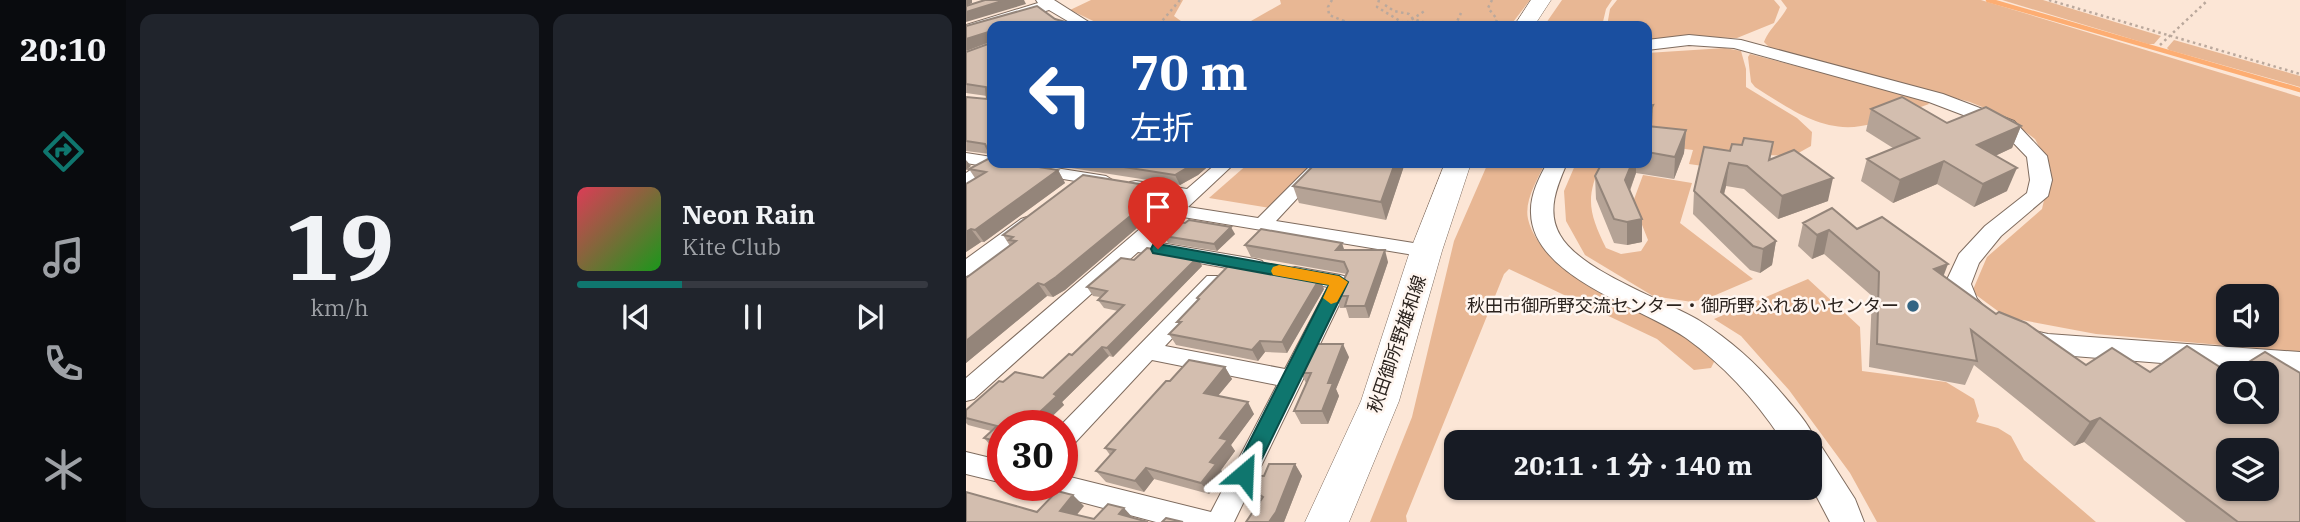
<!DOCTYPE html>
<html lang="ja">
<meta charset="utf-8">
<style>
body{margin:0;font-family:"IBM Plex Serif","Noto Sans JP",serif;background:#20242c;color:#f1f3f6;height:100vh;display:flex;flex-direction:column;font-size:26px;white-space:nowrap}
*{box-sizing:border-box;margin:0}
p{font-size:23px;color:#9ea1a6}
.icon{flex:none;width:38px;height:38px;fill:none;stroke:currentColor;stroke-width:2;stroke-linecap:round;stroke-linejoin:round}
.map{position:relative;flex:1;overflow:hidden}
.panel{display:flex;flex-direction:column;gap:14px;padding:14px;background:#0d0f14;width:840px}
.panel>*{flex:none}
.hud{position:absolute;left:21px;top:21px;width:665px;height:147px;border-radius:14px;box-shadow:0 2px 5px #0004;background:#1a4fa0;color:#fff;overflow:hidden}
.controls{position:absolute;left:1250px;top:284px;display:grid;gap:14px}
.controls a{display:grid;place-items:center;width:63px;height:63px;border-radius:14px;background:#171b24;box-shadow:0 2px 5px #0004;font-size:35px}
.speed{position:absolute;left:21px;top:410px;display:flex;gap:14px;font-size:35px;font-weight:700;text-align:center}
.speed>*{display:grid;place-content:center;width:91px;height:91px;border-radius:50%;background:#171b24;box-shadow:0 2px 5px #0004;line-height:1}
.speed .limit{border:10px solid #d22;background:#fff;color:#111}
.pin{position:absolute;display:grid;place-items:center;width:60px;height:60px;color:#fff;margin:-72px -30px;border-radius:50% 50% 50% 0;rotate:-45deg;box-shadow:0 0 7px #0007}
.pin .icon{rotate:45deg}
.me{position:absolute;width:77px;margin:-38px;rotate:26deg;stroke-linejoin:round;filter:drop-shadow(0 0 5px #0008)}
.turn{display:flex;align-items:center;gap:24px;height:147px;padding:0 28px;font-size:32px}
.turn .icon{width:91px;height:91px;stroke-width:2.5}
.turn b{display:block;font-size:49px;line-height:60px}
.panel .card{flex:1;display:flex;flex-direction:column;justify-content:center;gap:10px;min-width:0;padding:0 24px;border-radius:14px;background:#20242c}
.panel .dial{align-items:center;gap:0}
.dial b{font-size:91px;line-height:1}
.song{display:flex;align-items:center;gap:21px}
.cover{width:84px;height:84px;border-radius:10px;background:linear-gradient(135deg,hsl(350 70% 55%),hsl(120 70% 35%))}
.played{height:7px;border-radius:4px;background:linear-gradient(90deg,#0f766e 30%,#363941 30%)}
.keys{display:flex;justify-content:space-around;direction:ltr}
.panel .tiles{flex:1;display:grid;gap:14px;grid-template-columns:repeat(2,1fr)}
.trip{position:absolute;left:478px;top:430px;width:378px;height:70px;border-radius:14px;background:#171b24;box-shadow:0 2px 5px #0004;font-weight:700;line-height:70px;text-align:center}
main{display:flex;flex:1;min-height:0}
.tabs{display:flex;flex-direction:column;width:126px;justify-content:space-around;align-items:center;background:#090b0e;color:#9ea1a6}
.tabs .icon{width:49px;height:49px}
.tabs .active{color:#0f766e}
.tabs b{font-size:32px;color:#f1f3f6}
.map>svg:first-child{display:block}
.green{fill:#e8b794;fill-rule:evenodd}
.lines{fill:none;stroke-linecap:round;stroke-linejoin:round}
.stream{stroke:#fdad72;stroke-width:4.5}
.minor-casing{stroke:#7f6c5f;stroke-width:2}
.tertiary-casing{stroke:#7f6c5f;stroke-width:2}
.primary-casing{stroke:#7f6c5f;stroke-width:1}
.path{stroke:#baa89c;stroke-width:2.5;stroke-dasharray:2.5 3.5;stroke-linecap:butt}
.minor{fill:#fff;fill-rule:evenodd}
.tertiary{fill:#fff;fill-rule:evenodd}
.primary{fill:#fff;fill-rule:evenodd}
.wall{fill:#b5a396}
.shaded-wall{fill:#94857a}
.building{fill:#d3beaf;stroke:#94857a;stroke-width:2;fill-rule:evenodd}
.route{fill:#0f766e;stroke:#0a4d48;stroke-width:2}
.slow{fill:#f59e0b}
.poi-dot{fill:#346583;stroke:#fff6f0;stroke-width:2.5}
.labels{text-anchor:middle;stroke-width:5;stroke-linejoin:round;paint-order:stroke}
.poi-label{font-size:18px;fill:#2b231e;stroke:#fff6f0;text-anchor:end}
.street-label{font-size:18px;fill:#2b231e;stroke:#fff6f0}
</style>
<main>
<nav class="tabs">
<b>20:10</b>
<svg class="icon active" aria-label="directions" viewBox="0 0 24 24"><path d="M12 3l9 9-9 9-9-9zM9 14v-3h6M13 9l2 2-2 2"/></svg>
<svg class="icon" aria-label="music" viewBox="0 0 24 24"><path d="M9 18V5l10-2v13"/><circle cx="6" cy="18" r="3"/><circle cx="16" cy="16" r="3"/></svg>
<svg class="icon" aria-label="phone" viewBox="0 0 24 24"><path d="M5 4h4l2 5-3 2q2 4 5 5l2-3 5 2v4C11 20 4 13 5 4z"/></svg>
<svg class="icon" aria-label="climate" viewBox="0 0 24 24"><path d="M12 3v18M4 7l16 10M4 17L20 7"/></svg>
</nav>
<section class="panel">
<div class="tiles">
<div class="card dial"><b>19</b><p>km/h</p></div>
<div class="card">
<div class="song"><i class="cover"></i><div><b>Neon Rain</b><p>Kite Club</p></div></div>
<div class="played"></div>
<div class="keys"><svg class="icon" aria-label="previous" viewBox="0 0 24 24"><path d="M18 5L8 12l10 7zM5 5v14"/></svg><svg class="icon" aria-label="pause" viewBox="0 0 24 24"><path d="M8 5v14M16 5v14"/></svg><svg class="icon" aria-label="next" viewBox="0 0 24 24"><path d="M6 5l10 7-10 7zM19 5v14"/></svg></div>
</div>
</div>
</section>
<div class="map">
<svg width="1334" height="522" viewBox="0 0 1334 522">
<rect width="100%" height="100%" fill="#fce6d6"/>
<g class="green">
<path d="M125,0H217L208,16L219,24L228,26H138L104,10Z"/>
<path d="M314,0H564L544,26H271L278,25L315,4Z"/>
<path d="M596,0H646L640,9L636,26H578Z"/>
<path d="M651,0H808L814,7L808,23L771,38L719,37L681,42V26H641L644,9Z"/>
<path d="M815,0H1015L1334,97V352L1130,334L1040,317L1006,292L1021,257L1076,209L1085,170L1069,139L1040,117L1004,102L805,49L798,42C802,30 814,21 821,8ZM1262,296H1300V334H1262Z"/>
<path d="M1036,0H1077L1195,36L1188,44H1182Z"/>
<path d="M1208,40L1334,76V87L1203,50L1201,48Z"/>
<path d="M759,48L775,51L780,69V87L831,118L846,132L845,146L827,156L763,154L758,169L723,164L727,150L686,145L681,124V53Z"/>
<path d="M784,54L960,99L963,104C941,112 918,123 895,126C855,133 821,107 789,87L785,82L782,57Z"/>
<path d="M283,163H349L304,208L243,198Z"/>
<path d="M522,163H579C572,179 558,200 562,219C575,275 674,301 716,331C728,339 738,350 749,360L745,368L728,370L691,339L543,269L538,274L440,516L441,522H404L446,417L488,241Z"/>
<path d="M610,163H636C618,198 624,215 640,248L655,254L675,251L682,240L667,202L677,175L726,183L714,223L787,279L745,297L726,302L687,296L619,255L600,221L598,191Z"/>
<path d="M842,279L894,327L896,371L980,382L1008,399L1013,416L1010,422L1032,428L1045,436L1058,460L1130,522H911L884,473L823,390L775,336L748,319Z"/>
</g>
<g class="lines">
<path class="stream" d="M1022,0L1334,90"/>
<g class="minor-casing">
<g id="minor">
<path d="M0,153L26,157V163H58L140,176L148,181L140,186L30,168L0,185V173L12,165L0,163Z"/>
<path d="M251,163H269L222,207L292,218L347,163H364L310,221L460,245L467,247L469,251L467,255L460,257L211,216L183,241L289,259L296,261L299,266L296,271L289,273L172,252L8,399L0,401V378L210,198L164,190L161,186L164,182L170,181L221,189Z"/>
<path d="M61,217L67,219L70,223L67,227L7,274L0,276V259L55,219Z"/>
<path d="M329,267L374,275L381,277L384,282L268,522H190L81,493L77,485H96V475L245,512L311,385L186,360L105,447L96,450L95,425L241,276H255L258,281L255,286L199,346L319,369L362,287L322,279L319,274L322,269Z"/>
<path d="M0,452L37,461V483L0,474Z"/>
</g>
</g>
<g class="tertiary-casing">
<g id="tertiary">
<path d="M70,0H88L129,26H110L83,10L0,35V25L72,3Z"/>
<path d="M723,35L775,40L977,94L1048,121L1081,156L1086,180L1082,196L1035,236L1013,263L1005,284L1011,299L1025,314L1021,321C996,328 987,304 979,284L993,254L1019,226L1061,193L1064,180L1061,157L1034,129L963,102L768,48L723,45L681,50V40Z"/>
<path d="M581,163H601C591,186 580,211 594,235C614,271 697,299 734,321C766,341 794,367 818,396C829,409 847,428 850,444L855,446L889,499L898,522H864L844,484V443H818C792,403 759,366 720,338C676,307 566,277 565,213C564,195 573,178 581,163Z"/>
<path d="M1059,329L1082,334L1334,352V374L1082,354L1049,346L1045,339L1049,332Z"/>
</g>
</g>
<g class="primary-casing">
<g id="primary">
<path d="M565,0H585L568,26H548Z"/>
<path d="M479,163H505L476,251L433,401L383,522H339L395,401L444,251Z"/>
</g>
</g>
<g class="path">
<path d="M366,0L362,7L363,15L378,21L381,26"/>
<path d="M413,0L411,7L439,24L460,10"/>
<path d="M526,0L522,8L531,19L529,26"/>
<path d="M1083,0L1334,74"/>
<path d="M419,5L428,11L443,14L447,19L471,26"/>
<path d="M196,26V21L214,0"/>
<path d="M489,26L495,13"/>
<path d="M1194,45L1242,0"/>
</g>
<use href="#minor" class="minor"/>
<use href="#tertiary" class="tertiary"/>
<use href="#primary" class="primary"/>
</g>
<g class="wall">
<path d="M26,26V157L24,154L0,151V97L21,99V96L0,93V52L22,44V43L0,51Z"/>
<path d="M681,106L686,127L720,130L718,153L708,179L670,173L664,191L676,242L661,245L648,243L630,199L629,176L636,163H681Z"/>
<path d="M905,109L981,123L1055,126L1046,148L1029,156L1041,191L1008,207L971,184L927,203L895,181L901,159L927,148L900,131Z"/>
<path d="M807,142L804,159L862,201L812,219L778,189L760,186L758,195L810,241L806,265L794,273L784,270L727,214L728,191L764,151L776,145Z"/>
<path d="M73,163H246L232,175L214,185Z"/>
<path d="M439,163L420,220L333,203L327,186Z"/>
<path d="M3,169L92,170L99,183L18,242H15L0,252L9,178Z"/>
<path d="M192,187L198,199L183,212L185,216L99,290L87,297L81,296L0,363V278L44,246L37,235Z"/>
<path d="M219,223L269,234L251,251L202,243L198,236Z"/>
<path d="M837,223L891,229L977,276L1030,314L1334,522H1220L1118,442L1108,446L1008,365L999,385L903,367L906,296L858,254L846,259L832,246Z"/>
<path d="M279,245L379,250L422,262L403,318H383L380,308H374L370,296L381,274L285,257Z"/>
<path d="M168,260L236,266L147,357L143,356L96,402L98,405L77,425H37V450L26,447L18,438L25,431L2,425L0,423V410L37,382L77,378L106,355L152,311L138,308L132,300L134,297L127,296L121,287Z"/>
<path d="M358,289L321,353L299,352L292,361L210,345L203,334L213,324L211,322L232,300L231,298Z"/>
<path d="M383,357L370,389L373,396L362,424H335L328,411L340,383L335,373Z"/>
<path d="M259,367L266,379L252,396L288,414L265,445L269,451L255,470L258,475L243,494L188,479L178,492L140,482L130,471L144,455L139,448L204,381Z"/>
<path d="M329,464L336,476L318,522H280L294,502L284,495L276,483Z"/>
</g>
<g class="shaded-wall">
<path d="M0,0H6V3L0,6Z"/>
<path d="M39,0H58L60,4L0,22V12Z"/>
<path d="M22,32L26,41L0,51V39Z"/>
<path d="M687,105L686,127L681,139V118Z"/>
<path d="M1055,126L1046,148L1003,168L1011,145Z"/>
<path d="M720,130L718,153L708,179L709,157Z"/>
<path d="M0,160L5,166L0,170Z"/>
<path d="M978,161L971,184L927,203L934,180Z"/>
<path d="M229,163H246L232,175L214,185L209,175Z"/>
<path d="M429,163H439L420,220L415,202Z"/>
<path d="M666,163H670V173L659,203V180Z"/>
<path d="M763,163L760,186L752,215L755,192Z"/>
<path d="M1051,168L1041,191L1008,207L1017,184Z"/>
<path d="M92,170L99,183L18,242L9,230Z"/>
<path d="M867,178L862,201L812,219L816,196Z"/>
<path d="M192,187L198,199L183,212L185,216L99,290L87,297L78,285Z"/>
<path d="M676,219V242L661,245V222Z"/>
<path d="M265,227L269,234L251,251L248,244Z"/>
<path d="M5,229L15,242L0,252V232Z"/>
<path d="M863,230L858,254L846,259L851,235Z"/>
<path d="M810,241L806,265L794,273L797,249Z"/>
<path d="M376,243L380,255L370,250Z"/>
<path d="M419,250L422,262L403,318L399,306Z"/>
<path d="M232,257L236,266L147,357L141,348Z"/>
<path d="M982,264L973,288L968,269Z"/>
<path d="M354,278L358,289L321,353L316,342Z"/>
<path d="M72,283L81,296L0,363V341Z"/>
<path d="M294,341L299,352L292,361L286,350Z"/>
<path d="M377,344L383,357L370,389L373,396L362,424L356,411L362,383Z"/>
<path d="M136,347L143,356L96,402L98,405L77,425H60L88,394Z"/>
<path d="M259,367L266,379L245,404L238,393Z"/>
<path d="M282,402L288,414L265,445L269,451L255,470L258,475L243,494L235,483L254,438Z"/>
<path d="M1134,418L1118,442L1108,446L1124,422Z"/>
<path d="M329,464L336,476L318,522H303Z"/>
<path d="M180,468L188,479L178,492L169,481Z"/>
<path d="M107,495L118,506L105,522L94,511Z"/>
<path d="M158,508L168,519L153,514Z"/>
</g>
<g class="building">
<path d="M19,0H39L0,12V6Z"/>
<path d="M71,6L89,19L113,26H26V150H22L19,144L0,141V97L21,99L20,87L0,84V52L22,44V32L0,39V26Z"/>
<path d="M936,97L981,123L1020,107L1055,126L1011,145L1051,168L1017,184L978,161L934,180L901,159L953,138L905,109Z"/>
<path d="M687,105L681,118V106Z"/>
<path d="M681,126L720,130L709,157L681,152Z"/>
<path d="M778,138L807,142L803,160L828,150L867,178L816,196L781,166L763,163L755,192L810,241L797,249L787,246L728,191L738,147L764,151L766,144L776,145Z"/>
<path d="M22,159H26V163H47L92,170L9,230L5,229L0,232V184L20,172L3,169Z"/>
<path d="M132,163H229L209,175Z"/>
<path d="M350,163H429L415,202L327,186Z"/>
<path d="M636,163H666L659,180L676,219L661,222L648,219L629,176Z"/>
<path d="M117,175L192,187L173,203L179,204L90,277L78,285L72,283L0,341V278L50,241L43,240L47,237L37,235Z"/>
<path d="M866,208L891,229L916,217L982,264L968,269L1030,314L1033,312L1060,323L1120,365L1146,348L1184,372L1221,346L1263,373H1262V411H1300V373H1265L1299,352L1334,373V522H1272L1134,418L1124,422L1005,330L1011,361L911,344L913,272L863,230L851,235L837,223ZM1262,450H1300V488H1262Z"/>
<path d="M223,220L265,227L248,244L198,236L214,222L219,223Z"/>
<path d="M295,229L376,243L370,250H419L399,306H379L382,296H370L382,271L378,262L279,245Z"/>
<path d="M181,248L232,257L141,348L136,347L88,394L91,396L60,425H37V443L18,438L31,426L0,418V410L33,381L37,382L49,372L77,378L103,354L106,355L158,305L132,300L141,291L121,287L155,258L168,260Z"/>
<path d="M266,262L354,278L316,342L294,341L286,350L203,334L215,322H211L233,299L231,298Z"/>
<path d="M348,344H377L362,383H367L356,411H328L345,373H335Z"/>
<path d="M223,360L259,367L238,393L282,402L254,438L262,440L244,462L250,464L235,483L180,468L169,481L130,471L149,450L139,448L200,381H204Z"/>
<path d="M303,464H329L310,512L303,522H280L297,497L276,483L280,475L298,476Z"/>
<path d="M91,491L107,495L94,511L128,519L142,504L158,508L153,514L182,522H0V492L71,512Z"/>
<path d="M200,518L217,522H196Z"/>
</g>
<path class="route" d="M192,244L373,276L382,282L285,481L278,484L270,481L267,474L363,285L187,253L185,249L187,245Z"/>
<path class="slow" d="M313,265L373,276L382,282L371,302L365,304L357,298L363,285L307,275L305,271L307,267Z"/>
<circle class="poi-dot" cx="947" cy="306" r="7"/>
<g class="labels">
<g class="poi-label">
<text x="933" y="312">秋田市御所野交流センター・御所野ふれあいセンター</text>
</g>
<g class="street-label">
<text transform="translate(431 344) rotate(-71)" y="6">秋田御所野雄和線</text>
</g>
</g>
</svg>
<div class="controls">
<a><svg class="icon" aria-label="sound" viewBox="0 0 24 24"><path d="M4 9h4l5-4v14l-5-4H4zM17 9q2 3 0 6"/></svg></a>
<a><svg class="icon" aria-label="search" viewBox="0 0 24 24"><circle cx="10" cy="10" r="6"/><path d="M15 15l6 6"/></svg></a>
<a><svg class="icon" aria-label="layers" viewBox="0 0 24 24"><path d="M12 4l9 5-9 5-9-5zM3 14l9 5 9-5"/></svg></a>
</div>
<div class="speed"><div class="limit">30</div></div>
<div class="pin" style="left:192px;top:249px;background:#d93025"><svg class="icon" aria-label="arrive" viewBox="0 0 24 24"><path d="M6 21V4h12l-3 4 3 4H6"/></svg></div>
<svg class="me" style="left:278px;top:474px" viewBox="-20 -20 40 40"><path d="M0-17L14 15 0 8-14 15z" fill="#0f766e" stroke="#fff" stroke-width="4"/></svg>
<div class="trip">20:11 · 1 分 · 140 m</div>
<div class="hud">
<div class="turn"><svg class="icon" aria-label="left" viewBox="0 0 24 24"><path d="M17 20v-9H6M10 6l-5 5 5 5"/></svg><div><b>70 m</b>左折</div></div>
</div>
</div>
</main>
